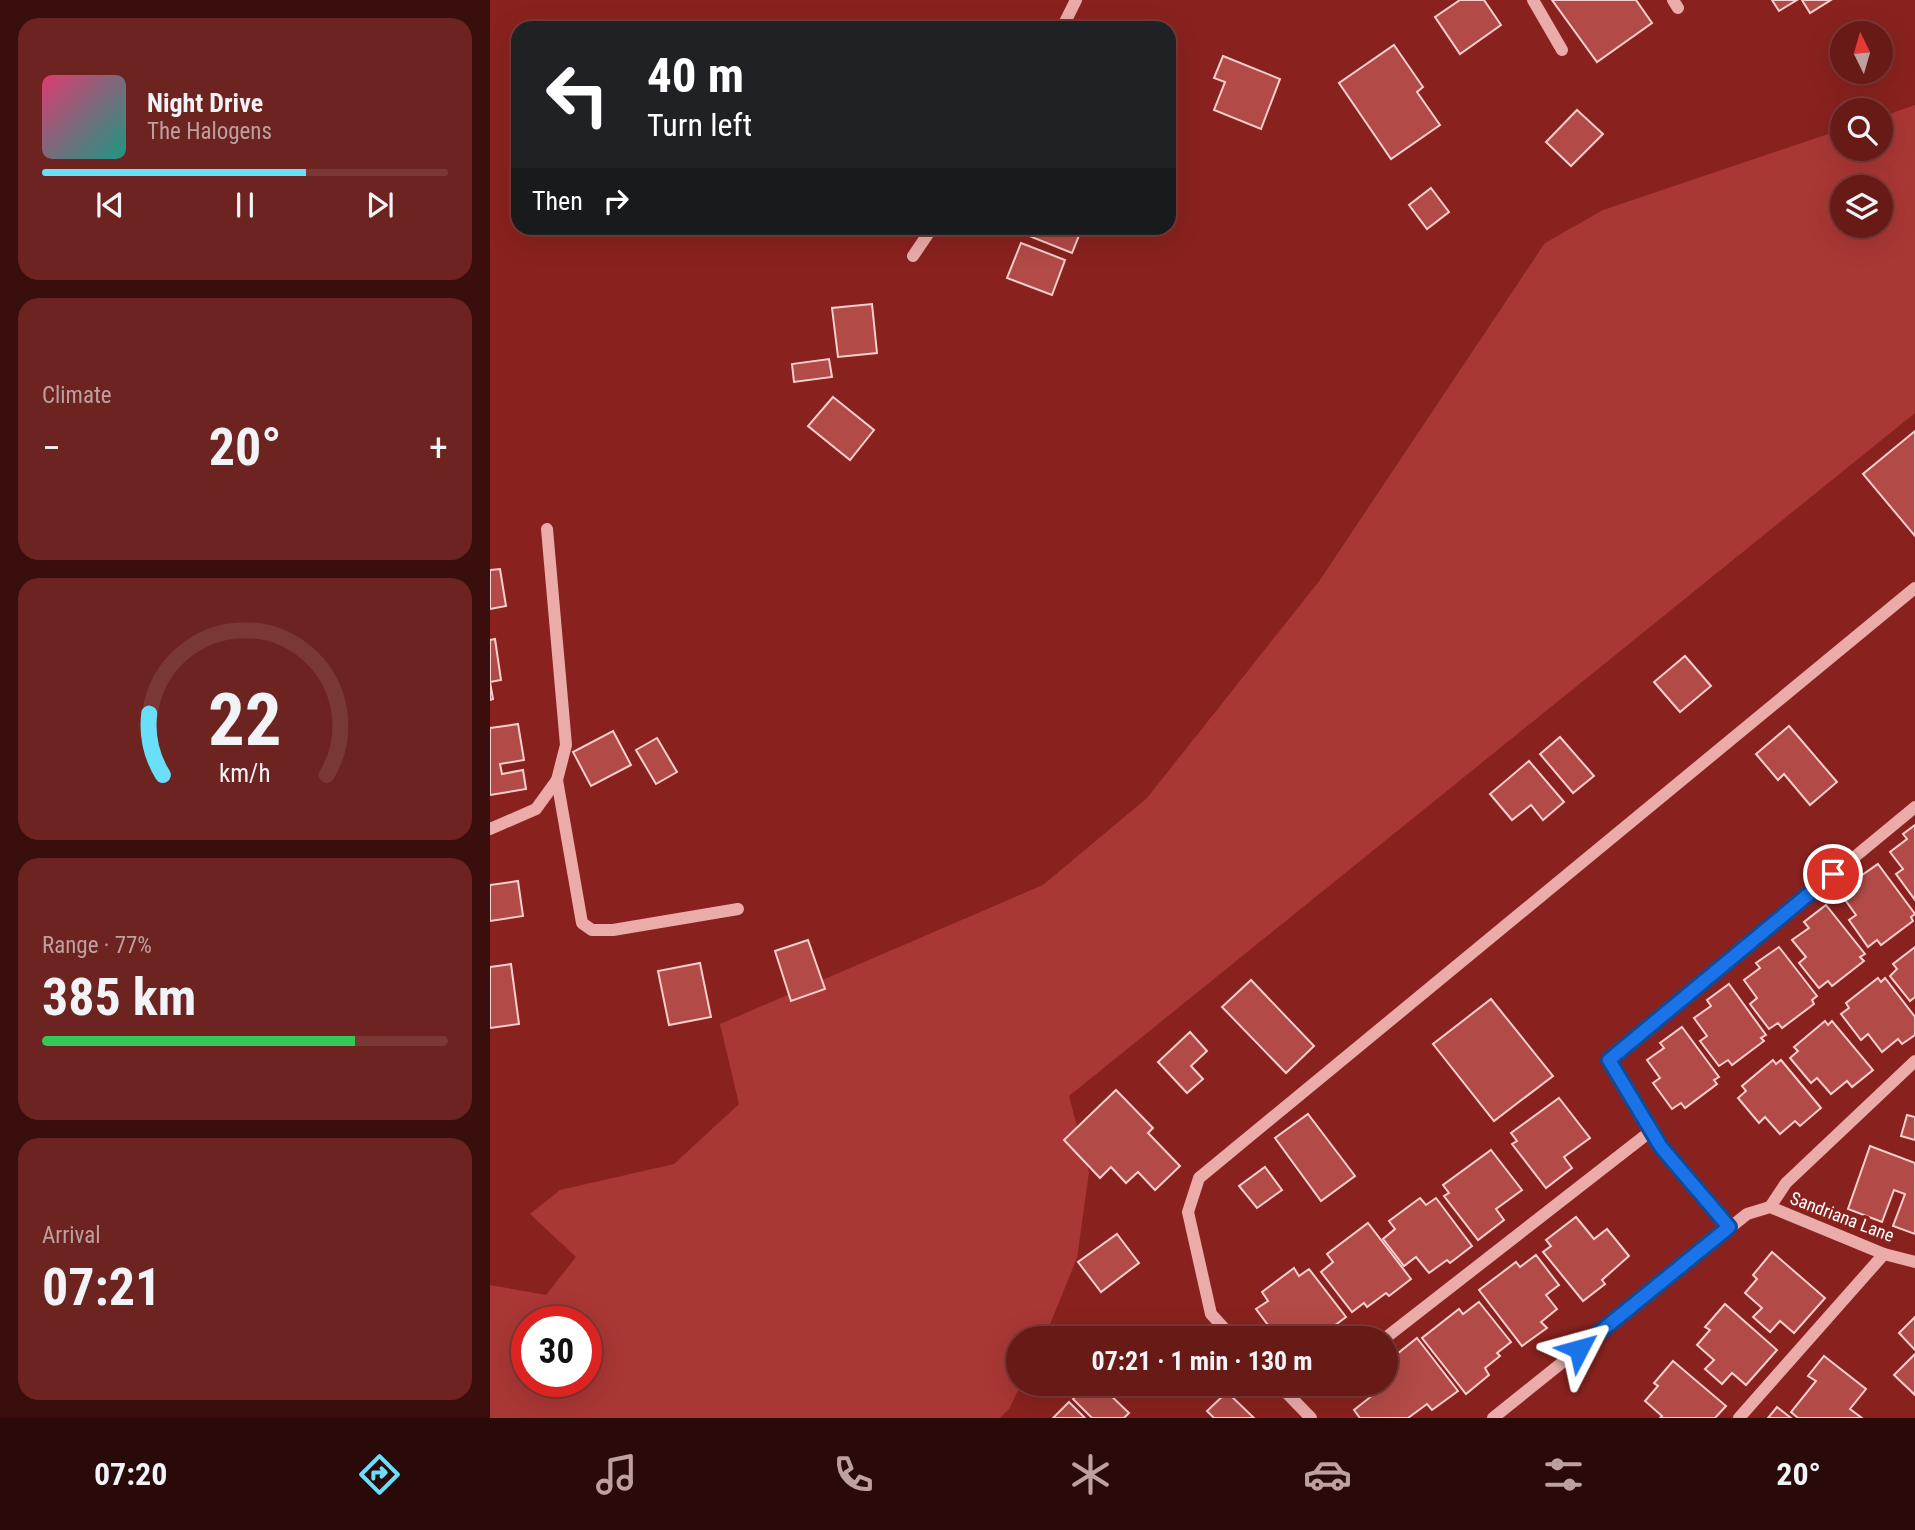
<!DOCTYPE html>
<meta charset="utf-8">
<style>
body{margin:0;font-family:"Roboto Condensed",sans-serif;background:#6d231f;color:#f1f3f6;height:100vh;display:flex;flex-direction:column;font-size:26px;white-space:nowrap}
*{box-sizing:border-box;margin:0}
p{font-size:23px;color:#bda1a1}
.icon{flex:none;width:38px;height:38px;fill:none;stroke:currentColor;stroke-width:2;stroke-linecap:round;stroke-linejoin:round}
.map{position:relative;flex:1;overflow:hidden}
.sheet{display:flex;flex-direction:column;gap:18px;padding:18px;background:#390e0c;width:490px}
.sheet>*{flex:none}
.top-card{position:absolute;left:21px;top:21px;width:665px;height:214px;border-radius:21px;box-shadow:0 7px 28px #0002,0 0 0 2px #7a3835;background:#202124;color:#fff;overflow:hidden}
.needle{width:46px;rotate:355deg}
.fabs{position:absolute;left:1340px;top:21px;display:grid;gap:14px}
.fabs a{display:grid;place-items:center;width:63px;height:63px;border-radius:50%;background:#671a16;box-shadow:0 7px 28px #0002,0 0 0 2px #7a3835;font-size:35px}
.speed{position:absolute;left:21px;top:1306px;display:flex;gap:14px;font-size:35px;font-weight:700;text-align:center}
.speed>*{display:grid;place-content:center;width:91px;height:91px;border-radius:50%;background:#671a16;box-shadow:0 7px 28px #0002,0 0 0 2px #7a3835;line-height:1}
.speed .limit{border:10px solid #d22;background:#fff;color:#111}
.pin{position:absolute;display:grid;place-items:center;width:60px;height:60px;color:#fff;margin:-30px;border:4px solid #fff;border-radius:50%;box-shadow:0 2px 7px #0007}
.me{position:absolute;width:77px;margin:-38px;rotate:51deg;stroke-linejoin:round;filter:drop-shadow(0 0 5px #0008)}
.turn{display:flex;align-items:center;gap:24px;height:147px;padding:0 21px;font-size:32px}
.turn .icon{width:91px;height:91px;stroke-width:2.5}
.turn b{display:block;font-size:49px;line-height:60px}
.then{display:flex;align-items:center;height:66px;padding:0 21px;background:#0003;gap:14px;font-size:26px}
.big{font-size:52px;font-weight:700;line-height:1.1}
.sheet .tile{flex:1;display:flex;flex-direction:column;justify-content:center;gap:10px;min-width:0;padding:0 24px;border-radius:21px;background:#6d231f}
.sheet .dial{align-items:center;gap:0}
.dial svg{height:182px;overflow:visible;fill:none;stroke:#7a3835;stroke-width:7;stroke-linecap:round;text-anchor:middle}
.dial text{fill:#f1f3f6;stroke:none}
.song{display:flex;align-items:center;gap:21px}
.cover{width:84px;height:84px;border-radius:10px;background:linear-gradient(135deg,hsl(340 70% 55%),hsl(170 70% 35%))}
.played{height:7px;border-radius:4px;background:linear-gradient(90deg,#69dffa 65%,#7a3835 65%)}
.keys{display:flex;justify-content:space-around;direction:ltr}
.heat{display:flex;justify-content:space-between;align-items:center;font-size:38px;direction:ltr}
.charge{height:10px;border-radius:5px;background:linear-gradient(90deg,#34c759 77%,#7a3835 0)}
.trip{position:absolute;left:516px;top:1326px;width:392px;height:70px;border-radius:35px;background:#671a16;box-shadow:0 7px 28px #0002,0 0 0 2px #7a3835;font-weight:700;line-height:70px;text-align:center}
.dock{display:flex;height:112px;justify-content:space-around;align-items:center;background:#290a09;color:#bda1a1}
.dock .icon{width:49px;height:49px}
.dock .current{color:#69dffa}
.dock b{font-size:32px;color:#f1f3f6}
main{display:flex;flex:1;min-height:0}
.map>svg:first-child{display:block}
.green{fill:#a93735;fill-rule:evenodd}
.building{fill:#b24a47;stroke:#f8cfce;stroke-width:2}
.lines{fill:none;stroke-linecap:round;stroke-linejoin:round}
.minor{stroke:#ebaba9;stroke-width:12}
.route-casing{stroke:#114b97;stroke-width:18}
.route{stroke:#1a73e8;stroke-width:12}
.labels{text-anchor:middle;stroke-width:7;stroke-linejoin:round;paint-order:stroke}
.street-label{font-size:18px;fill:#fff;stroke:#89221e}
</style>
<main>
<section class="sheet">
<div class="tile">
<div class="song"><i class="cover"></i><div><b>Night Drive</b><p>The Halogens</p></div></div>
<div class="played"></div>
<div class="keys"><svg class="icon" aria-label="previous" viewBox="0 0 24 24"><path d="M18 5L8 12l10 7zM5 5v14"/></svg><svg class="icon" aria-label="pause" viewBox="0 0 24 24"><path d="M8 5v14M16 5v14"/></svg><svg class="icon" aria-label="next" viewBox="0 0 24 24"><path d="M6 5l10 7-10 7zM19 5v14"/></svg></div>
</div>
<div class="tile"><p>Climate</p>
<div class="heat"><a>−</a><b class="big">20°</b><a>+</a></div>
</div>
<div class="tile dial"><svg viewBox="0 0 100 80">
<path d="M14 69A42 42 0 1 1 86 69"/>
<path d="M14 69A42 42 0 0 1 8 42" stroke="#69dffa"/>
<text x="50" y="56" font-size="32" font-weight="700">22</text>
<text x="50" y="72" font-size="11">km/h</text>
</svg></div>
<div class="tile"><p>Range · 77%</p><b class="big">385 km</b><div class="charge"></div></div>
<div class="tile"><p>Arrival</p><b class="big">07:21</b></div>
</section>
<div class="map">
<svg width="1425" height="1418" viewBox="0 0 1425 1418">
<rect width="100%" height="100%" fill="#89221e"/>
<path class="green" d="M1425,105V413L579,1096L599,1172L587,1258L554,1339H528V1384H531L519,1409L510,1418H0V1285L56,1295L86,1257L40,1214L70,1190L184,1164L249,1104L230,1024L553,885L657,798L830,580L1055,243L1113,210L1353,129V149H1391V117ZM1353,187H1391V226H1353ZM37,1321H96V1381H37Z"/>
<g class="building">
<path d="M970,0H994L1011,25L970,54L945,17Z"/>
<path d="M1062,0H1146L1162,23L1107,62Z"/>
<path d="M1282,0H1307L1289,11Z"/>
<path d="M1312,0H1341L1320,13Z"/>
<path d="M904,45L933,87L927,92L950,125L901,159L849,83Z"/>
<path d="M733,56L790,79L771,129L724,110L735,82L724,78Z"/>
<path d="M1087,110L1113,134L1081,166L1056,142Z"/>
<path d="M941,188L959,212L937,229L919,205Z"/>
<path d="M536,228H592L582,253L534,234Z"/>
<path d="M531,243L575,260L562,295L517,278Z"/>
<path d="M382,304L387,353L348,357L342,308Z"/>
<path d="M339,359L342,377L304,382L302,364Z"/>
<path d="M343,397L384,430L360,460L318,426Z"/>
<path d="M1425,431V536L1373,474Z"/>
<path d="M10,569L16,606L0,609V570Z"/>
<path d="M5,639L11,680L0,682L3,699L0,700V640Z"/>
<path d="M1195,656L1221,686L1190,712L1164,682Z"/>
<path d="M28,724L34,760L10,764L12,774L33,770L36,789L0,795V728Z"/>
<path d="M1299,726L1347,782L1320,805L1294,774L1288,780L1266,754Z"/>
<path d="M123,731L141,765L101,786L83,752Z"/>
<path d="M1070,737L1104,776L1083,793L1050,754Z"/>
<path d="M167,738L187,772L166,784L146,750Z"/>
<path d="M1039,761L1074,802L1053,820L1041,805L1022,820L1000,794Z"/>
<path d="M1425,825V900L1406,874L1413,869L1400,852L1417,839L1413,834Z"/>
<path d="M1388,864L1425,914L1421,917L1423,921L1391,945L1387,940L1378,947L1359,920L1366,915L1353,897L1369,885L1365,880Z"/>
<path d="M28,881L33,916L0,921V885Z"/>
<path d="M1336,905L1375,954L1370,957L1374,961L1342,986L1338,981L1329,988L1309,963L1316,957L1302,940L1319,928L1314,922Z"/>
<path d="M318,940L335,989L301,1001L285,951Z"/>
<path d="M1289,947L1327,996L1322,1000L1324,1004L1292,1028L1288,1023L1279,1029L1260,1004L1267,998L1254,980L1270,968L1266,963Z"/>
<path d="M1425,947V997L1420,1001L1400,976L1407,969L1403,964Z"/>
<path d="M210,963L221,1017L179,1025L168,971Z"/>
<path d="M21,964L29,1024L0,1028V967Z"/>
<path d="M1388,978L1391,982L1395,978L1425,1017V1035L1412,1044L1408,1039L1392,1052L1378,1034L1371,1040L1351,1014L1359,1008L1356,1003Z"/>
<path d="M761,980L824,1046L796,1073L732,1007Z"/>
<path d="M1239,984L1276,1035L1271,1038L1274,1041L1242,1065L1238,1060L1229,1066L1210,1041L1217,1036L1204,1018L1221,1006L1217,1000Z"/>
<path d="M1001,999L1063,1076L1004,1121L943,1044Z"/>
<path d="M1335,1021L1338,1025L1342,1021L1383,1070L1362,1087L1357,1081L1341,1094L1327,1078L1321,1083L1300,1058L1308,1051L1304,1047Z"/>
<path d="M1192,1027L1229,1077L1224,1080L1227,1084L1195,1108L1191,1103L1182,1109L1163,1083L1170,1078L1157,1060L1174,1048L1170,1043Z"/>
<path d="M700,1032L717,1051L701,1066L713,1079L697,1093L668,1062Z"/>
<path d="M1283,1060L1286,1064L1291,1060L1331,1108L1310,1126L1305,1121L1290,1134L1275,1117L1269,1123L1248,1098L1256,1091L1252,1086Z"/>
<path d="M626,1090L663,1128L658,1133L690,1166L665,1190L648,1172L636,1183L621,1167L610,1178L574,1140Z"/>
<path d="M1069,1098L1100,1138L1074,1157L1082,1168L1056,1188L1022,1144L1027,1141L1021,1133Z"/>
<path d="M818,1114L865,1176L831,1201L785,1138Z"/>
<path d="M1417,1115L1425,1117V1140L1411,1136Z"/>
<path d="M1380,1146L1425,1163V1234L1403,1226L1415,1194L1404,1190L1392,1222L1358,1209Z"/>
<path d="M1001,1150L1032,1190L1006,1209L1014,1220L988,1240L954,1196L959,1193L953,1185Z"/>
<path d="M775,1167L792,1190L767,1208L749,1186Z"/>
<path d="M930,1198L936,1205L946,1198L982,1246L960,1263L957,1260L939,1273L926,1257L914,1266L893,1239L905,1229L899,1221Z"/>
<path d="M1086,1217L1104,1239L1117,1229L1139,1256L1112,1280L1115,1284L1093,1301L1053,1252L1061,1246L1056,1240Z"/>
<path d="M878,1223L921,1279L899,1296L896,1293L877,1307L874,1303L862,1312L831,1272L843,1262L837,1254Z"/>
<path d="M627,1234L649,1263L611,1292L588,1262Z"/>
<path d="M1282,1252L1335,1298L1304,1333L1290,1321L1280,1332L1263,1317L1272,1308L1255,1293L1267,1279L1263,1275Z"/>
<path d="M1046,1255L1069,1285L1056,1295L1067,1309L1051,1322L1057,1328L1032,1346L989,1290L1026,1262L1030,1267Z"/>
<path d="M804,1268L809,1276L819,1269L856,1317L833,1334L830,1330L819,1339H809L800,1328L787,1337L766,1309L778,1301L772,1292Z"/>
<path d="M989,1302L1021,1342L1007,1353L1010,1356L995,1368L999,1375L976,1394L932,1338L969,1309L973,1314Z"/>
<path d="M1235,1304L1287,1350L1256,1385L1242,1373L1232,1384L1215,1369L1224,1360L1207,1345L1220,1330L1215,1327Z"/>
<path d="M1425,1317V1350L1409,1333Z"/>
<path d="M927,1338L968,1391L942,1410L937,1404L918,1418H870L864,1410L883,1395L874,1385L896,1384V1368L905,1362L902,1358Z"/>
<path d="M1425,1354V1395L1404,1375Z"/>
<path d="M1334,1356L1376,1389L1360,1409L1372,1418H1308L1301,1412L1326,1381L1318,1376Z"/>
<path d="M1183,1361L1236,1406L1225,1418H1170L1172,1416L1155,1401L1168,1386L1164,1383Z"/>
<path d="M598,1384H619L614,1389L639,1413L634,1418H602L583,1399Z"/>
<path d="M737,1392L764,1418H724L717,1411Z"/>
<path d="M579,1402L595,1418H563Z"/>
<path d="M1287,1407L1301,1418H1278Z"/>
</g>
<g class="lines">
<g class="minor">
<path d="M1043,0L1072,50"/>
<path d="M1183,0L1188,8"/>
<path d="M572,28L586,0"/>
<path d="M423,256L442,228"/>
<path d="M67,780L92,923L102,930H123L248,909"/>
<path d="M0,829L46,809L67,780L76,745L57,529"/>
<path d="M1280,1207L1296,1183L1425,1061"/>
<path d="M1239,1227L1171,1147L1119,1060L1425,807"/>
<path d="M744,1339L721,1314L698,1212L709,1178L1425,588"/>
<path d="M894,1339L1161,1131"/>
<path d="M788,1384L821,1418"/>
<path d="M831,1387L835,1384"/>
<path d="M1003,1418L1257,1214L1280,1207L1394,1254L1425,1262"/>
<path d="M1249,1418L1394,1254"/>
</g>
</g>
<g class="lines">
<g class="route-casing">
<path id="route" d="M1089,1349L1239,1227L1171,1147L1119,1060L1343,874"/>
</g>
<use href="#route" class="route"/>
</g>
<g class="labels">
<g class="street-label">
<text transform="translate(1352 1217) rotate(21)" y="6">Sandriana Lane</text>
</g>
</g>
</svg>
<div class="fabs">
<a><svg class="needle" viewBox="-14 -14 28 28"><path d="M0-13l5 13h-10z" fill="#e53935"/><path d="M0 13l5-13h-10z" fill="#bda1a1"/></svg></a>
<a><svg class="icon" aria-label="search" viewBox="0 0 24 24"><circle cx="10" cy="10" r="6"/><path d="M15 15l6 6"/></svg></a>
<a><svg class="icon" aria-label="layers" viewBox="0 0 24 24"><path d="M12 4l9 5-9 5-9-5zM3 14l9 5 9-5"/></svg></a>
</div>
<div class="speed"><div class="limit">30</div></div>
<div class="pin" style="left:1343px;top:874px;background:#d93025"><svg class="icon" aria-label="arrive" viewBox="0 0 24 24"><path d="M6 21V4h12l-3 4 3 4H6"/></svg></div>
<svg class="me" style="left:1089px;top:1349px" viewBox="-20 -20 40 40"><path d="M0-17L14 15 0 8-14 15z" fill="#1a73e8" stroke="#fff" stroke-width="4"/></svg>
<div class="trip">07:21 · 1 min · 130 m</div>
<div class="top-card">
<div class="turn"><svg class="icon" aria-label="left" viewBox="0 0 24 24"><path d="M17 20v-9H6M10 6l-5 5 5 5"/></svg><div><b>40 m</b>Turn left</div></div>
<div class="then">Then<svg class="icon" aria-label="right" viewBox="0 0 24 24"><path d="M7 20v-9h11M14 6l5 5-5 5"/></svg></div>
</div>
</div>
</main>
<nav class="dock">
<b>07:20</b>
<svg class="icon current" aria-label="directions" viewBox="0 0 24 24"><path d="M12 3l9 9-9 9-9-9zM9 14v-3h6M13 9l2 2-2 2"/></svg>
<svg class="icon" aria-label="music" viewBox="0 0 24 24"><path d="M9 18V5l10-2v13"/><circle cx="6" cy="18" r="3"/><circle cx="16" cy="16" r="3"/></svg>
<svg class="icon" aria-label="phone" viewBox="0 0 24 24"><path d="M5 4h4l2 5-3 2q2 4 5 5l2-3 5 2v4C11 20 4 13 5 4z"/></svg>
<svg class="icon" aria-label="climate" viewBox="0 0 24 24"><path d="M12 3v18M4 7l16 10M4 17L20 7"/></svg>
<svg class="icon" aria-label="car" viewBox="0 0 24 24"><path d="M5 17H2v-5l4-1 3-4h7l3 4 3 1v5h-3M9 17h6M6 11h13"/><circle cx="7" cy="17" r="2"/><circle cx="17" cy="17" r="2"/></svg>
<svg class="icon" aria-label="filters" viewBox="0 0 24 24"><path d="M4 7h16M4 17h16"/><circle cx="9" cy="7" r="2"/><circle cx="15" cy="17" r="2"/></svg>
<b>20°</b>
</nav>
